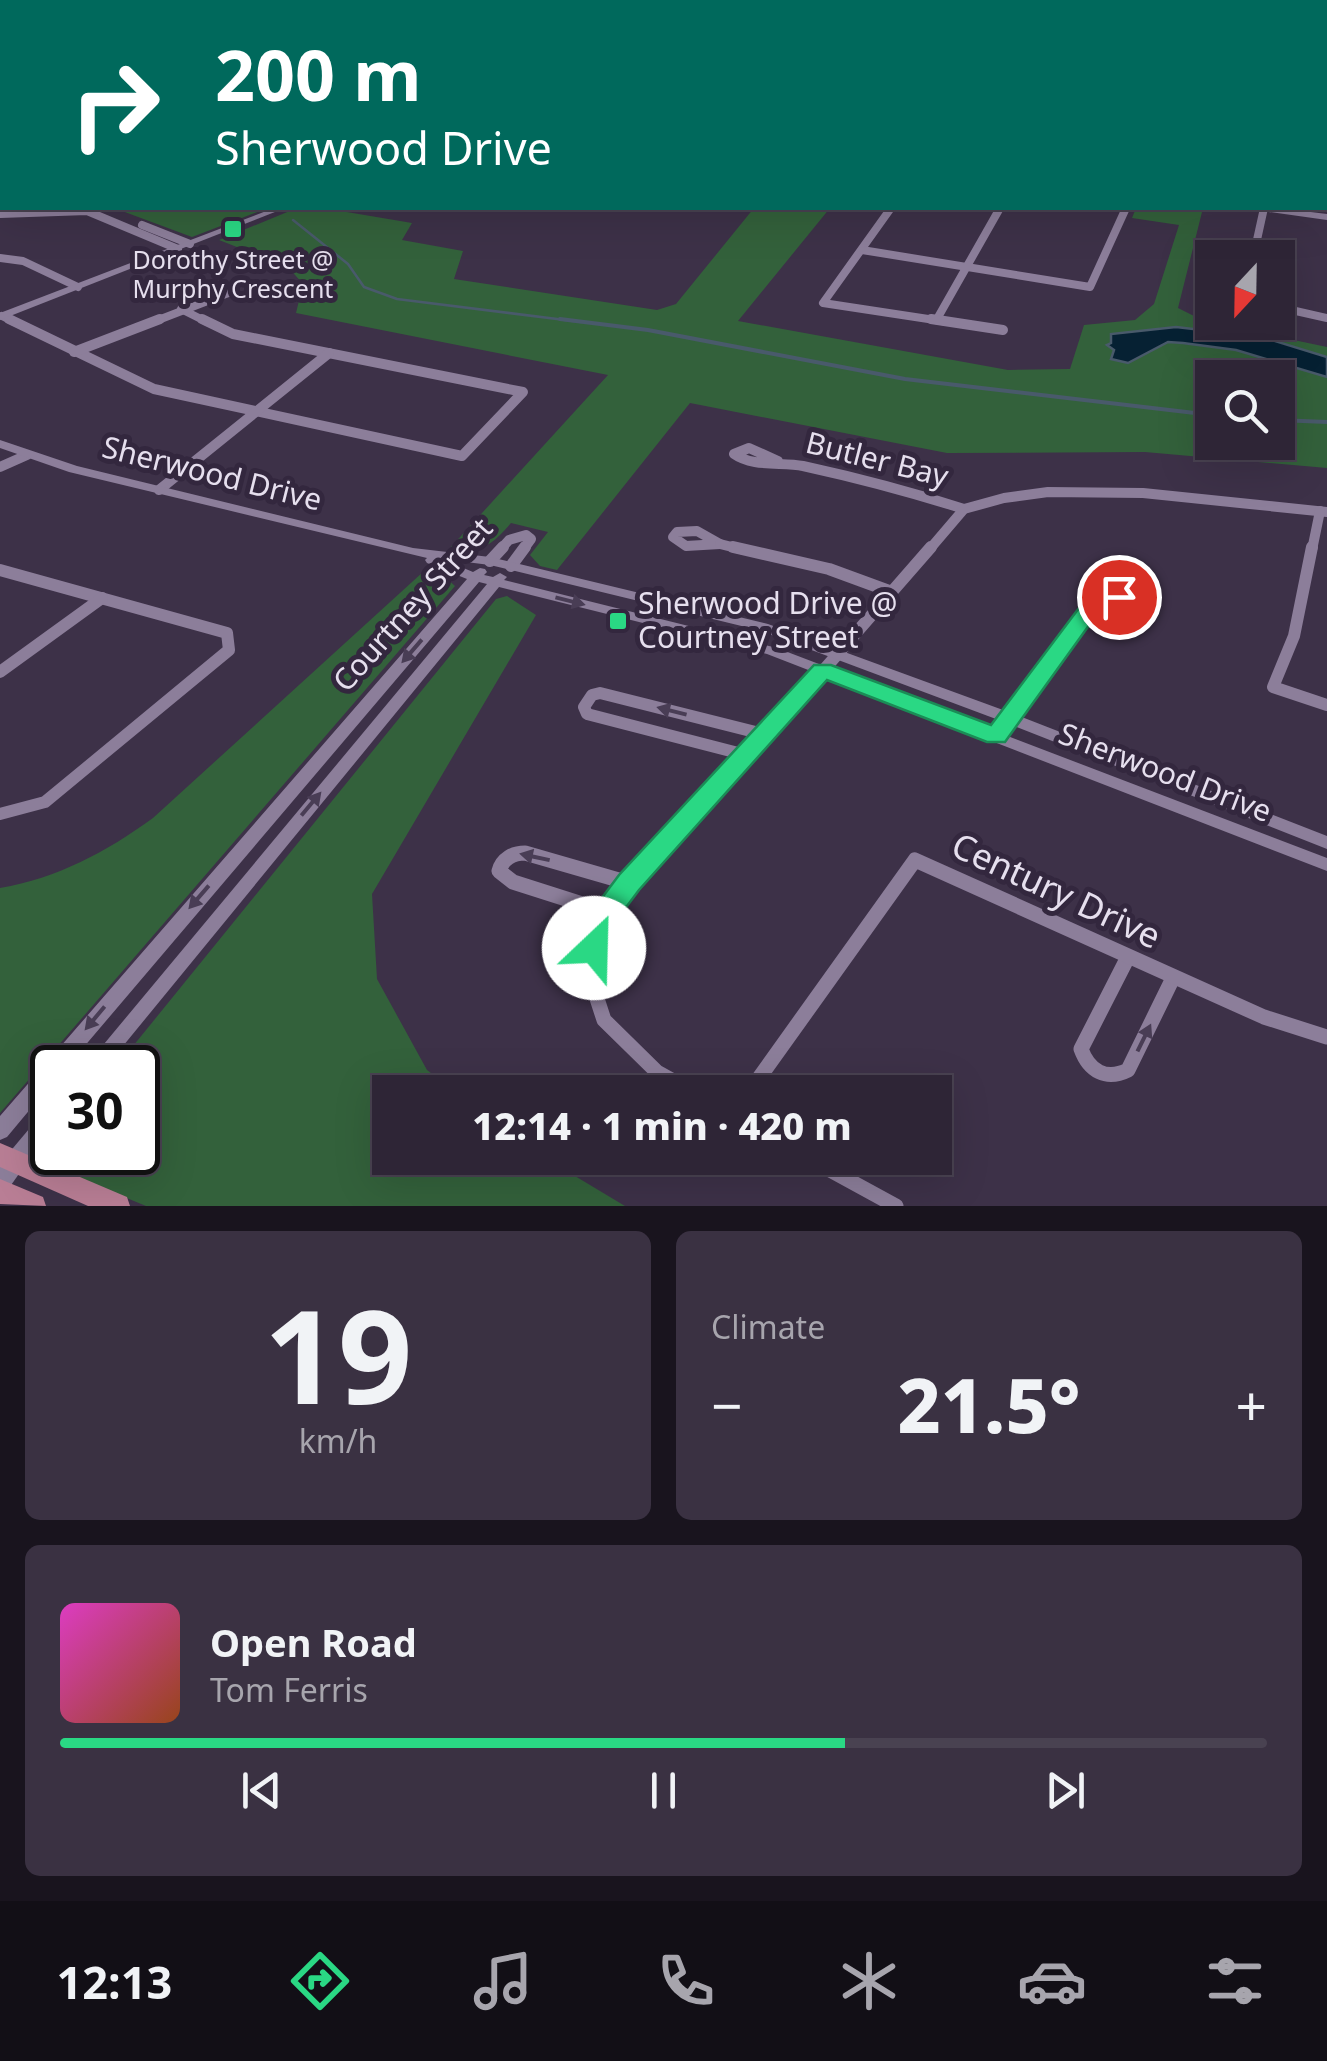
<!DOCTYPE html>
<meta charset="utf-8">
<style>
body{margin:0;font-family:"Noto Sans",sans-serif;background:#3a3142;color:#f1f3f6;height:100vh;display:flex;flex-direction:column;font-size:38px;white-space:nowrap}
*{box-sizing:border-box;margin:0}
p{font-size:32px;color:#a7a5ad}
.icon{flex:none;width:55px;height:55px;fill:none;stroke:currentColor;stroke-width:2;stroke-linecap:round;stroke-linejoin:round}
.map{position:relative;height:1206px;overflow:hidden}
.drawer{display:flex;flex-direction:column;gap:25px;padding:25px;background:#19141e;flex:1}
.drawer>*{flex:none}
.hud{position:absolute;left:0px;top:0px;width:1328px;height:210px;box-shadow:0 10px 40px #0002,0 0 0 2px #494251;background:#00695c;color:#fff;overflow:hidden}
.needle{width:65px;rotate:202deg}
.fabs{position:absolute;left:1195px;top:240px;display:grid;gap:20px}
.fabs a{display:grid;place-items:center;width:100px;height:100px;border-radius:0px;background:#2e2536;box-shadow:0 10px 40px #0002,0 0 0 2px #494251;font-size:50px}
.speed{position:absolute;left:30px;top:1045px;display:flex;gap:20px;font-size:50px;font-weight:700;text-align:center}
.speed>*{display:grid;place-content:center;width:130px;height:130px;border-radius:50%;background:#2e2536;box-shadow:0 10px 40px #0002,0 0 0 2px #494251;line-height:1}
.speed .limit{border:5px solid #111;border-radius:15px;background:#fff;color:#111}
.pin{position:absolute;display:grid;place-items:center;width:85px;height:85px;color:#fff;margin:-42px;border:5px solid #fff;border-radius:50%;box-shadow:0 2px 10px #0007}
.me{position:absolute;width:110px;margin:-55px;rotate:24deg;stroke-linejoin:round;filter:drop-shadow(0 0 8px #0008)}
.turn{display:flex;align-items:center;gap:35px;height:210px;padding:0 50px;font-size:45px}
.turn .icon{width:130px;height:130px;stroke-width:2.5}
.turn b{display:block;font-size:70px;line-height:85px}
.big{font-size:75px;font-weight:800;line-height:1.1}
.drawer .card{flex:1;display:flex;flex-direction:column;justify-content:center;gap:15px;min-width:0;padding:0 35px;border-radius:15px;background:#3a3142}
.drawer .dial{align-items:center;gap:0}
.dial b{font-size:130px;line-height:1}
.song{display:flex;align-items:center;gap:30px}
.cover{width:120px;height:120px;border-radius:15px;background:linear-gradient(135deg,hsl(310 70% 55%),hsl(20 70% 35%))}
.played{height:10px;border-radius:5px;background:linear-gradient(90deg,#2ad884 65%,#494251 65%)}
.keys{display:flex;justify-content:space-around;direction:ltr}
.heat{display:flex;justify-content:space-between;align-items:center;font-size:55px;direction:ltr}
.drawer .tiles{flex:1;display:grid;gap:25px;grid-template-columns:1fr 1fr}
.card:last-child{grid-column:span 2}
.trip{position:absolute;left:372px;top:1075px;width:580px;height:100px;border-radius:0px;background:#2e2536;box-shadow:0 10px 40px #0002,0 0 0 2px #494251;font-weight:800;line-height:100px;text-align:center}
.dock{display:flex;height:160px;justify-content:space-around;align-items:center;background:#120f16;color:#a7a5ad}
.dock .icon{width:70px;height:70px}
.dock .current{color:#2ad884}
.dock b{font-size:45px;color:#f1f3f6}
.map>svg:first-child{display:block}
.green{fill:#33613b;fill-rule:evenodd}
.water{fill:#062133;stroke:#495a6b;stroke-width:2.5}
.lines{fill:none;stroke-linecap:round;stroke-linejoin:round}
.stream-far1{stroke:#495a6b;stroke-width:2.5}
.stream{stroke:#495a6b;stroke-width:4}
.minor-far4{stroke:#8c7e9a;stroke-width:6}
.minor-far3{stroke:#8c7e9a;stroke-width:8}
.minor-far2{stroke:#8c7e9a;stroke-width:10}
.minor-far1{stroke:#8c7e9a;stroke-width:12}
.minor{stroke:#8c7e9a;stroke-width:15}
.tertiary{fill:#8c7e9a;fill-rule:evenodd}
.secondary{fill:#8c7e9a;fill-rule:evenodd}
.primary{fill:#b97e95;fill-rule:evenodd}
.rail-casing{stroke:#9f96a8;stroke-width:5}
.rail{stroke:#33273e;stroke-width:2.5;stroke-dasharray:6;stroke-linecap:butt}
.oneway{fill:#493d55}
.route{fill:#2ad884;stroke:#1b8c56;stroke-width:2.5}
.poi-dot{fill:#2ad884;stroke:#33273e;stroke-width:4}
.labels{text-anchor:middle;stroke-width:10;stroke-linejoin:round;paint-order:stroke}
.far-poi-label{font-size:25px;fill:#e6dfee;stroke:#33273e}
.street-label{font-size:30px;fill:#e6dfee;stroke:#33273e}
.poi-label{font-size:30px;fill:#e6dfee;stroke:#33273e;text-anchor:start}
.near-street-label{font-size:35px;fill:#e6dfee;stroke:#33273e}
</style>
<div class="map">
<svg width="1327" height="1206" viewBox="0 0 1327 1206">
<rect width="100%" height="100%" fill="#3d3148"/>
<g class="green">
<path d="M114,208H268L192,237Z"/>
<path d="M297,208H323L412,223L402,240L463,251L454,279L657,310L676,304L754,208H830L738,321L1008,370L1070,369L1084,325L1135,320L1154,304L1179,225L1132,218L1136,208H1203L1178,308L1204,321L1327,347V468L1145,452L947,453L690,403L557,570L540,566L530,555L548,532L511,523C492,545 481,554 451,547L608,375L296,313L303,284L288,267L219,240ZM1212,378H1278V442H1212Z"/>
<path d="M423,572L446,578L455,586L0,1113V888C58,878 106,852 153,818Z"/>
<path d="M507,596L536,615L372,894L377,979L427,1070L456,1092H390V1158H545L625,1206H146L54,1168L57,1153L138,1152V1068L116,1067L496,599Z"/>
</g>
<path class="water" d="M1176,327L1262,337L1327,357V377L1236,350L1183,343L1168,342L1128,363L1111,359L1114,350L1107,345L1111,343V334Z"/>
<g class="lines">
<path class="stream-far1" d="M293,220L348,264L364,287L397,299L581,322"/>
<g class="stream">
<path d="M560,319L648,330L905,379L1212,415"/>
<path d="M1278,420L1327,422"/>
</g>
<g class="minor-far4">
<path d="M8,0L28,2"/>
<path d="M221,0L241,2"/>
<path d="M656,0L679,2"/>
<path d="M751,0L755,2"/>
<path d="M834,0L838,2"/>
<path d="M42,2L49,0"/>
<path d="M191,2L197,0"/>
<path d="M510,2L514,0"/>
</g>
<g class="minor-far3">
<path d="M891,208L823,303L948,322"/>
<path d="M0,214L87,211L178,249"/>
<path d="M142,225L190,244"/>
<path d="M862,250L1090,287L1126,208"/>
<path d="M0,258L23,261L78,287"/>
<path d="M1253,258L1264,208"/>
<path d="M1278,307L1327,318"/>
<path d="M181,309L207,322"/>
<path d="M2,316L14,322"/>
<path d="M937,319L1000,208"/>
<path d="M153,322L231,292L214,289L197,303"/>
</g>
<g class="minor-far2">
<path d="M9,319L154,389L462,456L523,392L233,334L202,319"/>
<path d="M931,319L1003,330"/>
<path d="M74,352L160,319"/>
<path d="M778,461L749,448L734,454C752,467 781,462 803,466C858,478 911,492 964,509"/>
<path d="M0,467L27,455"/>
<path d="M159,490L329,353"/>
<path d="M697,531L720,544L686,546L673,537L677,532Z"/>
<path d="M720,544L744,550"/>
<path d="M500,550L509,540L526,535L531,539L523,550"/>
<path d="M929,550L964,509L1004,498L1048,492L1143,493L1327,512"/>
<path d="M1312,550L1320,511"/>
</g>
<g class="minor-far1">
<path d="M733,547L829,569L889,591"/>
<path d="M1312,547L1294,636L1273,687L1327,705"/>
<path d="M490,561L503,547"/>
<path d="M511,566L525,547"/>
<path d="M0,570L227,633L229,650L45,802L0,814"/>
<path d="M1104,584L1118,591L1117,600L1087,613L1089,586Z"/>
<path d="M0,672L102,598"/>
<path d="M996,736L1087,613"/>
<path d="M746,755L587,714L584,707L592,695L600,693L767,735"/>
<path d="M670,839L767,735L931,547"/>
</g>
<g class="minor">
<path d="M672,837L598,923L589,974L604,1020L657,1072L693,1092"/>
<path d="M607,912L513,882L499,871C502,859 513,853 525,853L629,883"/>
<path d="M1128,957L1081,1049C1089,1071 1106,1081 1128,1070L1173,978"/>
<path d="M749,1092L915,860L1264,1017L1327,1037"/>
<path d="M808,1158L896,1206"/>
</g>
<g class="tertiary">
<path d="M0,28L2,29V33H0Z"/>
<path d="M274,208H285L0,320V313Z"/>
<path d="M1258,208H1278L1327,214V220L1262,211Z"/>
<path d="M0,440L77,466L413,548L490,557L768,624L1014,714L1327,836V849L1004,722L758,630L490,565L442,559L473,572L480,568L485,569L487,572L484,575L493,577L500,573L507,577L504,580L777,648L1327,858V871L767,654L499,587L105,1068H84L487,584L479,582L66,1068H52V1083L7,1137L0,1140V1116L467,579L427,563L425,560L427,558L69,472L0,448Z"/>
<path d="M52,1107V1130L22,1168L15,1170L8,1168L5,1161L8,1154L45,1110Z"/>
</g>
<path class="secondary" d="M15,1149L24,1153L28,1161L9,1188L0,1191V1159L6,1153Z"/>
<g class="primary">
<path d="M0,1143L127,1197L130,1206H88L0,1167Z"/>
<path d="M0,1179L43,1197L46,1206L0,1204Z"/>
</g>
<g class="rail-casing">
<g id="rail">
<path d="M1322,0H1327"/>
<path d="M118,2L124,0"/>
</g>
</g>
<use href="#rail" class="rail"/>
</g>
<defs><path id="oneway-solid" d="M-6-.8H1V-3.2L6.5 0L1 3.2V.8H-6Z" transform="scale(2.5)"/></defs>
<g class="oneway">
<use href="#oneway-solid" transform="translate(570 601) rotate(14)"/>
<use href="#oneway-solid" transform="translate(412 651) rotate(131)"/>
<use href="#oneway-solid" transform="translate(672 711) rotate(-166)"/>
<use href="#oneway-solid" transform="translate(311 804) rotate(-50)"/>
<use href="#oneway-solid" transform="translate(535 857) rotate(-168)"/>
<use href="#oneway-solid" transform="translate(199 897) rotate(131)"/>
<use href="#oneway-solid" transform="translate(95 1018) rotate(130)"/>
<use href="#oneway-solid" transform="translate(1144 1038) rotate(-64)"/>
</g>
<path class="route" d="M1119,590L1131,597L1127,602L1095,617L1005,742H987L827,680L639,890L612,926L604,957L594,960L583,957L579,948L583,923L619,875L814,665H831L991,725L1079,608Z"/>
<g class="poi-dot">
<rect x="223" y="219" width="20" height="20" rx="5"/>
<rect x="608" y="611" width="20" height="20" rx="5"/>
</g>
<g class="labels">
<g class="far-poi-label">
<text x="233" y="269">Dorothy Street @<tspan x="233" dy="29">Murphy Crescent</tspan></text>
</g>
<g class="street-label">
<text transform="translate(877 460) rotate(14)" y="10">Butler Bay</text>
<text transform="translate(212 474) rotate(14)" y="10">Sherwood Drive</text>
<text transform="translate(413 605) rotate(-48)" y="10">Courtney Street</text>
<text transform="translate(1165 773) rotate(21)" y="10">Sherwood Drive</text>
</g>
<g class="poi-label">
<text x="638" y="614">Sherwood Drive @<tspan x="638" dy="34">Courtney Street</tspan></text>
</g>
<g class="near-street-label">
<text transform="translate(1056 891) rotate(25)" y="12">Century Drive</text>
</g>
</g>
</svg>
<div class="fabs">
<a><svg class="needle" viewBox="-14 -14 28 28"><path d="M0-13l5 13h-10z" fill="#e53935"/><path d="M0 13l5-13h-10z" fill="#a7a5ad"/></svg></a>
<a><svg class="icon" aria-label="search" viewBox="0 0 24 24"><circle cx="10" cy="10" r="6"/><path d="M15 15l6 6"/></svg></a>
</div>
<div class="speed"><div class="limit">30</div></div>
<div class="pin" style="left:1119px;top:597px;background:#d93025"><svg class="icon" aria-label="arrive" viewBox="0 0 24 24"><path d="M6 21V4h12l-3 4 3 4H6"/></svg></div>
<svg class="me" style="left:594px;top:948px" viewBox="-20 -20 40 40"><circle r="19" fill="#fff"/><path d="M0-13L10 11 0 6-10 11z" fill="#2ad884"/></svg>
<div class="trip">12:14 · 1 min · 420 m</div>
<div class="hud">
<div class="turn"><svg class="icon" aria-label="right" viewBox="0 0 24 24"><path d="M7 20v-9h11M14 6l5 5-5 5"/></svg><div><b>200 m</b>Sherwood Drive</div></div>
</div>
</div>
<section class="drawer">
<div class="tiles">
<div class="card dial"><b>19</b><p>km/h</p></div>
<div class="card"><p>Climate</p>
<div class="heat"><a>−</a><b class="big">21.5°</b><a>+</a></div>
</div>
<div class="card">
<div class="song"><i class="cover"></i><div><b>Open Road</b><p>Tom Ferris</p></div></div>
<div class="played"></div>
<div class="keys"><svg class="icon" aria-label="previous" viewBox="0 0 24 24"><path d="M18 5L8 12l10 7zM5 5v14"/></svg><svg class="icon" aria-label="pause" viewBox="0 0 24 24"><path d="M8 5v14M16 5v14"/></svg><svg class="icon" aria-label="next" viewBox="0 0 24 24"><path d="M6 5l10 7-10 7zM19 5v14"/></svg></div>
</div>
</div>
</section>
<nav class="dock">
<b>12:13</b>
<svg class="icon current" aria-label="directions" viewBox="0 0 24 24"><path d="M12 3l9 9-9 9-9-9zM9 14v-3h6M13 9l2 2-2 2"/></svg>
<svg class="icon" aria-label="music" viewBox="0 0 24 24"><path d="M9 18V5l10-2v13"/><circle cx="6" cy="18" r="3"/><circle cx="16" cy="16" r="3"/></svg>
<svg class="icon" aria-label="phone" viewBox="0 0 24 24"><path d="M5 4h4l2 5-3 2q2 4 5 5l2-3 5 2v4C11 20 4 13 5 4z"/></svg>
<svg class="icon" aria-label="climate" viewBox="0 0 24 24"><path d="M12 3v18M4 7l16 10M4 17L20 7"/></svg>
<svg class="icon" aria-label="car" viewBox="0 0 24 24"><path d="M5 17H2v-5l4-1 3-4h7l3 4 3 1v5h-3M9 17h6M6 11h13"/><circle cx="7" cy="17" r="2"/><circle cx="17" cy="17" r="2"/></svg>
<svg class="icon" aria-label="filters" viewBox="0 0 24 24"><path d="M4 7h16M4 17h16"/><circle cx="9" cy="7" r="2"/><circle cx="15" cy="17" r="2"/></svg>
</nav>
